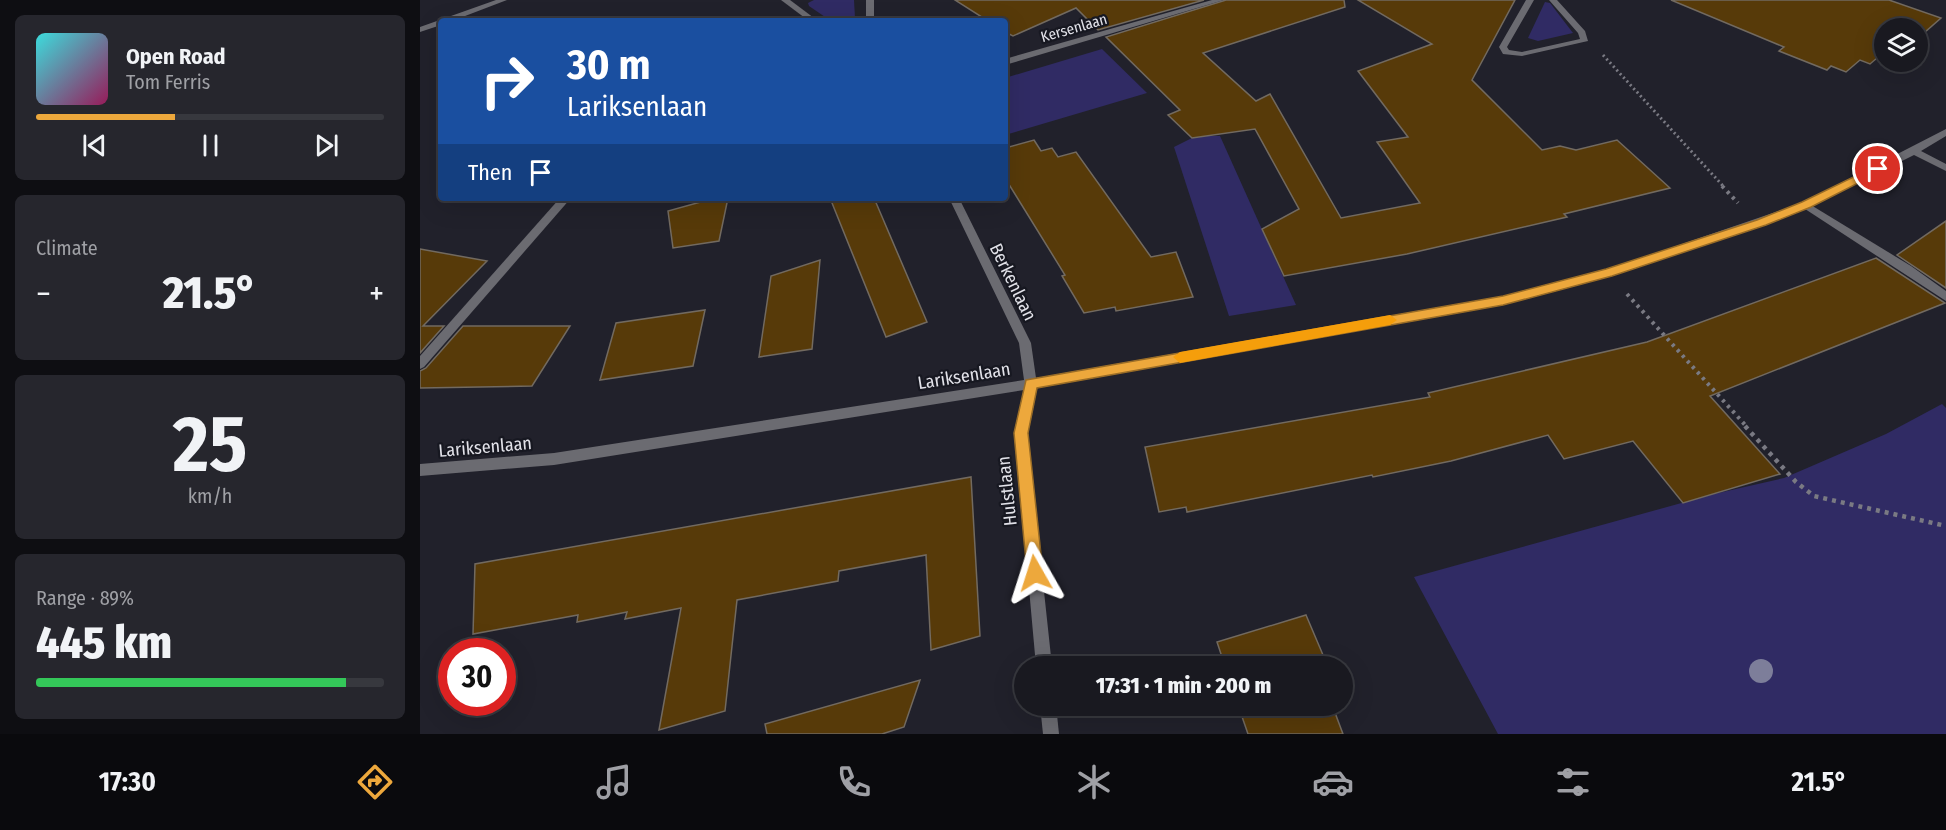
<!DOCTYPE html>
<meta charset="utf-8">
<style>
body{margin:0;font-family:"Fira Sans Condensed",sans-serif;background:#26262d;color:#f1f3f6;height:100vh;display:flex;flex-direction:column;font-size:22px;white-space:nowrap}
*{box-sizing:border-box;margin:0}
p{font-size:20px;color:#9fa0a5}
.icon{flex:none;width:33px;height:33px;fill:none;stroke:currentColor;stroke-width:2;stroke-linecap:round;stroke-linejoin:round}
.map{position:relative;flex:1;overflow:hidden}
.details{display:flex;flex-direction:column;gap:15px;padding:15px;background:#0e0e12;width:420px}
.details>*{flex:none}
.banner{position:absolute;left:18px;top:18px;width:570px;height:183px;border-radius:6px;box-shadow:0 6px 24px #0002,0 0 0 2px #37383e;background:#1a4fa0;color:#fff;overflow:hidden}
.buttons{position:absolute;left:1454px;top:18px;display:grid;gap:12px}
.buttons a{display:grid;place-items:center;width:54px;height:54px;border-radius:50%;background:#191920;box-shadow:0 6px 24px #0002,0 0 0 2px #37383e;font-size:30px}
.speed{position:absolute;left:18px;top:638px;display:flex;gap:12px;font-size:30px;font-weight:700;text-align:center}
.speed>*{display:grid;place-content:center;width:78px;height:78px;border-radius:50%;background:#191920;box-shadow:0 6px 24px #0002,0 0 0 2px #37383e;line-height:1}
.speed .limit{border:9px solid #d22;background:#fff;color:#111}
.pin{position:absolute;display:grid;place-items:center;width:51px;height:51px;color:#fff;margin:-26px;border:3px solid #fff;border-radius:50%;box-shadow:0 2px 6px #0007}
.me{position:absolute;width:66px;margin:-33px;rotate:354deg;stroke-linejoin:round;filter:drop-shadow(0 0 4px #0008)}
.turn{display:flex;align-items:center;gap:21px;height:126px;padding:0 30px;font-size:27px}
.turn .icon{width:78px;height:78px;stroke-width:2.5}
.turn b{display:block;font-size:42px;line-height:51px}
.then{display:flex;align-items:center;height:57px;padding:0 30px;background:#0003;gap:12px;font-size:22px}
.big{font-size:45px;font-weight:800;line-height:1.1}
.details .widget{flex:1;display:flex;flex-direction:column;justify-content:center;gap:9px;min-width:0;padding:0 21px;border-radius:9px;background:#26262d}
.details .dial{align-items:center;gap:0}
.dial b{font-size:78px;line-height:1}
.song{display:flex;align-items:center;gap:18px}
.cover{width:72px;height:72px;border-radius:9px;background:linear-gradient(135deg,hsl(180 70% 55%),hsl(330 70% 35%))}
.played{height:6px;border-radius:3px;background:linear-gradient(90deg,#eda83c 40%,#37383e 40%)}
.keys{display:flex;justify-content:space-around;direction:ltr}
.heat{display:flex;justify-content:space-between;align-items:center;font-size:33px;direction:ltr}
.charge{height:9px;border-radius:4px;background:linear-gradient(90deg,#34c759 89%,#37383e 0)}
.trip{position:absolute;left:594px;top:656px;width:339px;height:60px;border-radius:30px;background:#191920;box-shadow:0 6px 24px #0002,0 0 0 2px #37383e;font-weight:800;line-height:60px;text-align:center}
.tabs{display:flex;height:96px;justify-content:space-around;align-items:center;background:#0a0a0d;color:#9fa0a5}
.tabs .icon{width:42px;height:42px}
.tabs .active{color:#eda83c}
.tabs b{font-size:27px;color:#f1f3f6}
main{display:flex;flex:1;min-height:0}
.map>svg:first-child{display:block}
.green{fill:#302b64}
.building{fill:#573a09;stroke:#726a60;stroke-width:1.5}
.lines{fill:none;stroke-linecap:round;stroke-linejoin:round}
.path-far2{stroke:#7a7a83;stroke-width:3;stroke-dasharray:2 3;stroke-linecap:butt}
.path-far1{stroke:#7a7a83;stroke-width:4;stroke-dasharray:3 4.5;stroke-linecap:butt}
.path{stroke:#7a7a83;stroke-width:4.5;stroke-dasharray:4 5;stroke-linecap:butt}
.service{fill:#6b6b71;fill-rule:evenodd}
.minor{fill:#6b6b71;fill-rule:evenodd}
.tree{fill:#7d7e9a}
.route{fill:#eda83c;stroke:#9a6d27;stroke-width:1.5}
.slow{fill:#f59e0b}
.labels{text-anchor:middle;stroke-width:4.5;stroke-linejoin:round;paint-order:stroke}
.far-street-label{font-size:15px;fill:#e2e2e9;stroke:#171821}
.street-label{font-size:18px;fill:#e2e2e9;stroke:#171821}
</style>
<main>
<section class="details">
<div class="widget">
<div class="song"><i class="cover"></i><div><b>Open Road</b><p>Tom Ferris</p></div></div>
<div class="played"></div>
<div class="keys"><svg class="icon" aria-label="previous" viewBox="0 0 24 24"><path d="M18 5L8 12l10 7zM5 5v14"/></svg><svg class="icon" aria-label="pause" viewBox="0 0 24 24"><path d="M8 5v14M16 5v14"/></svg><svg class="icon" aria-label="next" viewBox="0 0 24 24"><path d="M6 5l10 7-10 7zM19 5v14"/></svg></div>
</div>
<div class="widget"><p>Climate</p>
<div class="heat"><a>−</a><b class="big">21.5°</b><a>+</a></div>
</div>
<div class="widget dial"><b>25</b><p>km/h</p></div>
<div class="widget"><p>Range · 89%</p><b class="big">445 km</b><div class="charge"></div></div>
</section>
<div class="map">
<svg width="1526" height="734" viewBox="0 0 1526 734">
<rect width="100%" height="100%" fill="#21212b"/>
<g class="green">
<path d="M394,0H434L435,18L433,21H411L389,6L388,3Z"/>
<path d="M1125,2L1130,3L1153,33L1118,41L1108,38Z"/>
<path d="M682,49L727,93L585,135V78Z"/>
<path d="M787,136H800L876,305L809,316L754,147L772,138Z"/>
<path d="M1522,404L1526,408V734H1078L994,577L1294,494L1364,478L1466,434Z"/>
</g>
<g class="building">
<path d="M535,0H784L678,30L656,8L593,36L585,32V21H568Z"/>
<path d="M806,0H924L925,7L783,53L836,101L850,94L921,218L1000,203L957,142L988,137L938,71L1012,44L938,0H1095L1052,80L1122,150L1140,146L1156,150L1197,140L1250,188L1144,214L1147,217L987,254L864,276L842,229L879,209L835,129L772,138L748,115L760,110L686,37Z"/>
<path d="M1251,0H1469L1521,18L1497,39V28H1464V52L1450,64L1440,60L1426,72L1411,66L1407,70L1359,51L1364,47Z"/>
<path d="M614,140L621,151L632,148L638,157L656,152L731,257L756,252L773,297L696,311L695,307L664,313L642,276L645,275L585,178V148Z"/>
<path d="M295,198H308L299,241L253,248L248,211Z"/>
<path d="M410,198H454L507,322L466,337Z"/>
<path d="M1526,221V288L1477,255Z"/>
<path d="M0,249L67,261L3,326H24L0,353Z"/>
<path d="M1456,258L1525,303L1290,396L1360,474L1263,503L1213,441L1144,459L1128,435L1031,461L953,477L952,475L767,512L766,507L739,512L725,447L1010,397L1008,393L1227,342Z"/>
<path d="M400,260L392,349L339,357L351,276Z"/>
<path d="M285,310L273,366L180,380L196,323Z"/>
<path d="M43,326H150L112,386L0,388V371L6,368Z"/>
<path d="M551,477L560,636L511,650L506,555L419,571L418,581L317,600L305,711L239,730L261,608L205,619L207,612L157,622L158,615L53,634L55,564Z"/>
<path d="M886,615L906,662L901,664L902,666H805L797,642Z"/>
<path d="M500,680L484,727L462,734H347L345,724Z"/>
<path d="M818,705H917L918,708L914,710L923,734H828Z"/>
</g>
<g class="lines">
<path class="path-far2" d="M1183,55L1304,187"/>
<g class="path-far1">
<path d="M1302,186L1318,203"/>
<path d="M1207,294L1327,427"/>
</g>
<path class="path" d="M1325,426L1376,482L1394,496L1526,526"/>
<g class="service">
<path d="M1106,0H1114L1087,47L1089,50L1102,52L1160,39L1158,33L1129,0H1137L1165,31L1168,41L1102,56L1083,54L1079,47Z"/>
<path d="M140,198H151L4,367L0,369V356Z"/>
<path d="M1386,202L1491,266L1526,291V301L1382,207V203Z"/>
</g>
<g class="minor">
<path d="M76,0H87L32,21H21V25L0,32V27Z"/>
<path d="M361,0H370L398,21H389Z"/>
<rect x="446" y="0" width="8" height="21"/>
<path d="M792,0H804L585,65V59Z"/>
<path d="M1526,129V136L1501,151L1526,164V171L1494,155L1390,207L1345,224L1188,277L1083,304L616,388L607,433L632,666H616L595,433L604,390L134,465L0,476V464L134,453L604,380L599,343L529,198H539L611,343L616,378L1083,296L1186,270L1382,203Z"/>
<path d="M620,705H636L639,734H623Z"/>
</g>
</g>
<circle class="tree" cx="1341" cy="671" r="12"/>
<path class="route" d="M1458,165L1464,169L1462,171L1391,207L1346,225L1192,276L1083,305L617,388L608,433L623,573L621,578L615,581L609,578L607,573L594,433L606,380L1083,296L1186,269L1337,220L1382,202Z"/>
<path class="slow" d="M970,315L977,320L970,325L760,363L753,357L760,352Z"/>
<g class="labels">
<g class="far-street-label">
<text transform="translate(654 28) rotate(-16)" y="5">Kersenlaan</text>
</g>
<g class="street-label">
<text transform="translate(593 282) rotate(64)" y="6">Berkenlaan</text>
<text transform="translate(544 376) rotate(-9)" y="6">Lariksenlaan</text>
<text transform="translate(65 447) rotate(-5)" y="6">Lariksenlaan</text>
<text transform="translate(587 491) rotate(-96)" y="6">Hulstlaan</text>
</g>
</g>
</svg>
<div class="buttons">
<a><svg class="icon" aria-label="layers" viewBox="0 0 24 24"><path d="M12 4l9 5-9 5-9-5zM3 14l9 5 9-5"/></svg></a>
</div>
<div class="speed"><div class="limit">30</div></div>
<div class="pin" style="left:1458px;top:169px;background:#d93025"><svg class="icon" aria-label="arrive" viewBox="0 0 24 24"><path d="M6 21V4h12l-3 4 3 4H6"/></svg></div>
<svg class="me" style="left:615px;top:573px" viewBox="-20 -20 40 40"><path d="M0-17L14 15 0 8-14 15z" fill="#eda83c" stroke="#fff" stroke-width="4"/></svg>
<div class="trip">17:31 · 1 min · 200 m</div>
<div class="banner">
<div class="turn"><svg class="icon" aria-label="right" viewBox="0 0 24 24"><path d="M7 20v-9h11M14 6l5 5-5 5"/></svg><div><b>30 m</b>Lariksenlaan</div></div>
<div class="then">Then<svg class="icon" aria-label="arrive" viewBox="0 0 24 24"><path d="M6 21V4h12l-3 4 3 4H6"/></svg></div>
</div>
</div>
</main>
<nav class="tabs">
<b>17:30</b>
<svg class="icon active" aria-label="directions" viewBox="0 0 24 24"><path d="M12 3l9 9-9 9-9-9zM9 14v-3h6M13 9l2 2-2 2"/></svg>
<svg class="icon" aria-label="music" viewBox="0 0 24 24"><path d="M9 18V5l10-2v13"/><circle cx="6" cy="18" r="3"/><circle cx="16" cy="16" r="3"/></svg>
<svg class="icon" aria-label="phone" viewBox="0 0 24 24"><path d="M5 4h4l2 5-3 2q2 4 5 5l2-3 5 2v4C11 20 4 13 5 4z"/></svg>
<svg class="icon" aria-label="climate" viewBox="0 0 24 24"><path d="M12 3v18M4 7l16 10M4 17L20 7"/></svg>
<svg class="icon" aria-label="car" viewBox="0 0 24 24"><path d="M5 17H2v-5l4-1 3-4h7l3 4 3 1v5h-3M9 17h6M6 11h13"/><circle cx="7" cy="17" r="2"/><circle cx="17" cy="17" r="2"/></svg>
<svg class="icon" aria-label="filters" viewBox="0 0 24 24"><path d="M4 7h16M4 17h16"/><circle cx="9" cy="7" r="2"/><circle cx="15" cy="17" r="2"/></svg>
<b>21.5°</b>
</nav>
